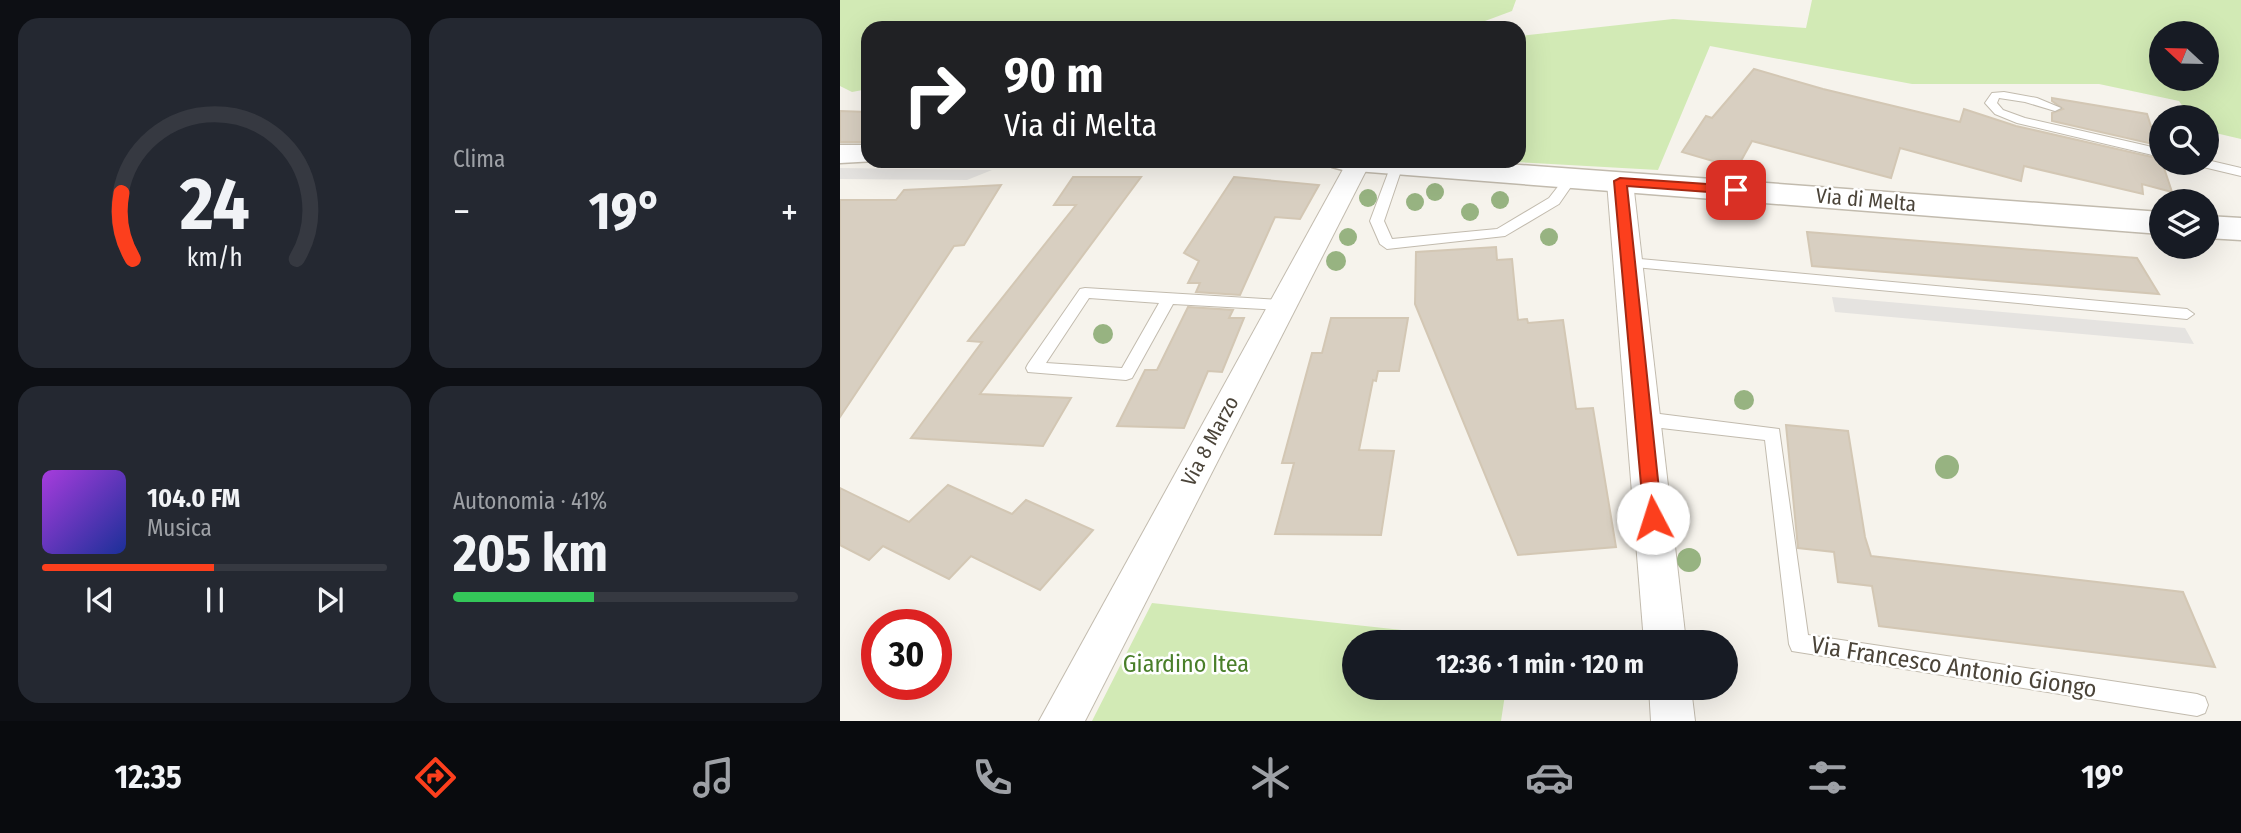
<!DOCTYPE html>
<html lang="it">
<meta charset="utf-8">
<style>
body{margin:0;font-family:"Fira Sans Condensed",sans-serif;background:#242831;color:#f1f3f6;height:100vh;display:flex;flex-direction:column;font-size:26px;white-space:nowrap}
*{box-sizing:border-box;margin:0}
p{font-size:23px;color:#9ea1a6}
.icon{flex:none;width:38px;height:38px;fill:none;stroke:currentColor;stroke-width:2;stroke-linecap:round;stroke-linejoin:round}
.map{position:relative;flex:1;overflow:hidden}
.panel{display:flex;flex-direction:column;gap:18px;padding:18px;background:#0d0f14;width:840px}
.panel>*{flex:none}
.hud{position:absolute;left:21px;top:21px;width:665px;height:147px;border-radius:21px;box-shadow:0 7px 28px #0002;background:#202124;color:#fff;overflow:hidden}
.needle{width:46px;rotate:292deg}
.buttons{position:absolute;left:1309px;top:21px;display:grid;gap:14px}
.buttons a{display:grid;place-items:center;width:70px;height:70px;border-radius:50%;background:#171b24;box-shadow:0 7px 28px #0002;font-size:35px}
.speed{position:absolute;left:21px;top:609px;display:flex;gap:14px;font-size:35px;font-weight:700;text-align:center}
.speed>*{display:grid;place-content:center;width:91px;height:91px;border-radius:50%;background:#171b24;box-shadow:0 7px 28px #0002;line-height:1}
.speed .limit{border:10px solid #d22;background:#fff;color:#111}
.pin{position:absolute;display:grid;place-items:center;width:60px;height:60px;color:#fff;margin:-30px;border-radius:14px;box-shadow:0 4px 10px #0006}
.me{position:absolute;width:77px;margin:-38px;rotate:355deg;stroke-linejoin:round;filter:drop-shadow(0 0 5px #0008)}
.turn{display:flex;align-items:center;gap:24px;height:147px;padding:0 28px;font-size:32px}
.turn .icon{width:91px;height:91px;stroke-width:2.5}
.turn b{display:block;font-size:49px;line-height:60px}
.big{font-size:52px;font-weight:700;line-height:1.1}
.panel .card{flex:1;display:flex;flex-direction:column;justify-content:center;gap:10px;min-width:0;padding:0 24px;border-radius:21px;background:#242831}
.panel .dial{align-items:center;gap:0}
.dial svg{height:182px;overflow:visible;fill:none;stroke:#363941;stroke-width:7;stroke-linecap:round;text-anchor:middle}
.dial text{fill:#f1f3f6;stroke:none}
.song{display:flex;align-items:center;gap:21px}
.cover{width:84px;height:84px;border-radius:10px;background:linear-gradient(135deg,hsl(280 70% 55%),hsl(230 70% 35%))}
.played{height:7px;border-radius:4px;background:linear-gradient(90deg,#fc3f1d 50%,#363941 50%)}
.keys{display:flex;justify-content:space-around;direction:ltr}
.heat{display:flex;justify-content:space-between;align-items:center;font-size:38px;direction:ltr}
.charge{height:10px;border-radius:5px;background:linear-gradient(90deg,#34c759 41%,#363941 0)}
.panel .tiles{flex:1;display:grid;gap:18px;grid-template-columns:repeat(2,1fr)}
.trip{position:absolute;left:502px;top:630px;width:396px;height:70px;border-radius:35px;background:#171b24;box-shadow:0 7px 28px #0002;font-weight:700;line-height:70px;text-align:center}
.tab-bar{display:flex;height:112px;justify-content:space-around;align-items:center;background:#090b0e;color:#9ea1a6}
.tab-bar .icon{width:49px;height:49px}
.tab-bar .on{color:#fc3f1d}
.tab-bar b{font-size:32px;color:#f1f3f6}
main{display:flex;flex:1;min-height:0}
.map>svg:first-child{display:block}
.green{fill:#d2eab5;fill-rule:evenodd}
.parking{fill:#e5e3e0}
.building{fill:#d8cfc1;stroke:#d3c7b4;stroke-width:2}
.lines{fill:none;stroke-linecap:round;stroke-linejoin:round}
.service-casing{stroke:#c2bbae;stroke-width:2}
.minor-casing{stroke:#c2bbae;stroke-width:2}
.tertiary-casing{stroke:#c2bbae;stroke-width:3}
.service{fill:#fff;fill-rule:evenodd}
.minor{fill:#fff;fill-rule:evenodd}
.tertiary{fill:#fff;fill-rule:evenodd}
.tree{fill:#97b381}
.route{fill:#fc3f1d;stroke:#a42913;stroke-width:2}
.labels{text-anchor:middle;stroke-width:5;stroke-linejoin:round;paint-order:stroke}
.street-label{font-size:21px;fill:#4b4439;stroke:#fff}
.near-park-label{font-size:24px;fill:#4a7f2a;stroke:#fff}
.near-street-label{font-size:24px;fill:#4b4439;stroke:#fff}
</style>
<main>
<section class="panel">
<div class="tiles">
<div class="card dial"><svg viewBox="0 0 100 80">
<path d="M14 69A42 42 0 1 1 86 69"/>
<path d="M14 69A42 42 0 0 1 9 40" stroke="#fc3f1d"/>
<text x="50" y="56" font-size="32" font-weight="700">24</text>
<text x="50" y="72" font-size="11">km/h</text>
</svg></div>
<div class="card"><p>Clima</p>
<div class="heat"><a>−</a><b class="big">19°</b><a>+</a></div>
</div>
<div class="card">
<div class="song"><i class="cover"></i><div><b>104.0 FM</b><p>Musica</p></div></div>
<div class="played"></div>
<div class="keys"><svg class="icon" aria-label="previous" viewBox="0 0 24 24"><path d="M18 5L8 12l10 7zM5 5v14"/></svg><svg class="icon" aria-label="pause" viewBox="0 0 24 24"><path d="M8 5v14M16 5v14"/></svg><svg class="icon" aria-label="next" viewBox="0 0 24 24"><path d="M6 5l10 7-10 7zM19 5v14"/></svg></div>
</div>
<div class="card"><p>Autonomia · 41%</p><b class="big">205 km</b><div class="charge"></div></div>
</div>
</section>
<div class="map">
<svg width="1401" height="721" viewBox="0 0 1401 721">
<rect width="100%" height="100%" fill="#f6f3ec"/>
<g class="green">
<path d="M0,0H676L672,11L637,24L634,28H28V89L12,92L0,86Z"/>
<path d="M972,0H1401V139L1367,131V117H1350L1339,101L1259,84H1072L870,46L818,170L659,161H679V36L833,19L966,28ZM1321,33H1367V79H1321Z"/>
<path d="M312,603L673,642H514V688H666L661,721H252Z"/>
</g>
<g class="parking">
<path d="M0,168L152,170L127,180L0,179Z"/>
<path d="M992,297L1345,328L1354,344L995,312Z"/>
</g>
<g class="building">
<path d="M914,69L983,89L1120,122L1124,109L1176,126L1321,159L1332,192L1302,184L1303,194L1184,166L1181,181L1060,148L1051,178L912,141L897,168L842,152L866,116L872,118Z"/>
<path d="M1212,98L1307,114L1317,145L1212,121V113L1223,109L1212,101Z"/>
<path d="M0,111L28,112V142H0Z"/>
<path d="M233,177H301L140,394L231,398L203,446L71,438L142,342L128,341L236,205H214Z"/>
<path d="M394,177L479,185L460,219L435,217L400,295L356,292L360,283H348L359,261L344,253Z"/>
<path d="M161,185L124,245L114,246L0,417V200H56L64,190Z"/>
<path d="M967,232L1297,258L1319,294L972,266Z"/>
<path d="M656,247L657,260L672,259L678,320L687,319L688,323L723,320L736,409L753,408L776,547L678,555L575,304L576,252Z"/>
<path d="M348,307L393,310L389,318H404L382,372L368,371L344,428L277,426L305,370H317Z"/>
<path d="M491,318H568L559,371H538L536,381L533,380L519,450L554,451L541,535L435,534L454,463H442L472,353H482Z"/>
<path d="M946,425L1008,431L1025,537L1031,556L1343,592L1375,667L1039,626L1032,586L998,582L994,552L958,548Z"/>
<path d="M108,485L172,514L186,500L253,530L200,590L131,556L109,579L43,546L29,560L0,545V488L69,522Z"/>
</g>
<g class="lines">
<g class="service-casing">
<g id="service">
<path d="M1164,92L1197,98L1221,108L1215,111L1185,102L1159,98L1157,103L1163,110L1185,118L1321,149V157L1177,123L1155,114L1145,103L1152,93Z"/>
<path d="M1367,160L1401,168V176L1359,166L1357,163H1367Z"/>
<path d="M557,161L563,165L544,221L552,239L657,229L709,198L727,175H735L737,178L719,204L665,236L547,249L540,244L530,221L551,165Z"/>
<path d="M789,258L1347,309L1354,314L1347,319L784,266L782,263L784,260Z"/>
<path d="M245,288L441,300L448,305L441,310L333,304L292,378L286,380L188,372L186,368L188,364L240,289ZM249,298L319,303L282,368L206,363Z"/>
<path d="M804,412L939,429L968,635L1357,694L1365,697L1368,705L1365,713L1357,716L952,651L949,644L925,440L804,426L798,424L796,419L798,414Z"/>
</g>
</g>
<g class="minor-casing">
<g id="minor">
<path d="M531,161L245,721H199L507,162Z"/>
<path d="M780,174L789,177L793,182L846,642H804L767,182L771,177Z"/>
<path d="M809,688H851L855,721H811Z"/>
</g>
</g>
<g class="tertiary-casing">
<g id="tertiary">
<path d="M0,145H28V161H36L0,163Z"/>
<path d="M488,161H625L1321,212V234L503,170L492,167Z"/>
<path d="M1367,216L1401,218V240L1367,238Z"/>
</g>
</g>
<use href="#service" class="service"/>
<use href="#minor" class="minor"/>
<use href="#tertiary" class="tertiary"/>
</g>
<g class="tree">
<circle cx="595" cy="192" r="9"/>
<circle cx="528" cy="198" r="9"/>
<circle cx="660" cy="200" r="9"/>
<circle cx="575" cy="202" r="9"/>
<circle cx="630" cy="212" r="9"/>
<circle cx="508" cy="237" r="9"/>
<circle cx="709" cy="237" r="9"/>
<circle cx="496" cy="261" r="10"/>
<circle cx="263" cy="334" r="10"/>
<circle cx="904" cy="400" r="10"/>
<circle cx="1107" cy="467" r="12"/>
<circle cx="849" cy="560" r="12"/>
</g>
<path class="route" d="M780,178L896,186L902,190L896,194L787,186L822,518L820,524L813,527L806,524L804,518L774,181Z"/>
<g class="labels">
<g class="street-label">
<text transform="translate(1026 200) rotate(5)" y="7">Via di Melta</text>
<text transform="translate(370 441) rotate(-62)" y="7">Via 8 Marzo</text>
</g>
<g class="near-park-label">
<text x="346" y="672">Giardino Itea</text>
</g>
<g class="near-street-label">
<text transform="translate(1114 667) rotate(9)" y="8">Via Francesco Antonio Giongo</text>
</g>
</g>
</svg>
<div class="buttons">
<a><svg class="needle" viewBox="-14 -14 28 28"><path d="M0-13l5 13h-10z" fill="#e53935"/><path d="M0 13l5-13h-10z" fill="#9ea1a6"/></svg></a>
<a><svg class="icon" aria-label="search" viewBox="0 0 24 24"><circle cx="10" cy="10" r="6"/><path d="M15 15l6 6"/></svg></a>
<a><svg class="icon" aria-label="layers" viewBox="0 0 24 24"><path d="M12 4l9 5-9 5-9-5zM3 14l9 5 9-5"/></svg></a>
</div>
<div class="speed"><div class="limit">30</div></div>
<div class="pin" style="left:896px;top:190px;background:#d93025"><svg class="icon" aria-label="arrive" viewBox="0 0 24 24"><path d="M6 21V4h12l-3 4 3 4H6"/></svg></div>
<svg class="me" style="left:813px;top:518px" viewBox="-20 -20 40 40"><circle r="19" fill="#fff"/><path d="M0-13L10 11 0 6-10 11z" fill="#fc3f1d"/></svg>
<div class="trip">12:36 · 1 min · 120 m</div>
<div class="hud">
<div class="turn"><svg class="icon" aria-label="right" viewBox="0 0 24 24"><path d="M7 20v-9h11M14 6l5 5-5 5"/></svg><div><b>90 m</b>Via di Melta</div></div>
</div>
</div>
</main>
<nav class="tab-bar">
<b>12:35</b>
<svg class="icon on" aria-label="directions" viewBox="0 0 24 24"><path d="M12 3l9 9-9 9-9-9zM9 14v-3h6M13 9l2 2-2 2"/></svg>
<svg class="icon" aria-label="music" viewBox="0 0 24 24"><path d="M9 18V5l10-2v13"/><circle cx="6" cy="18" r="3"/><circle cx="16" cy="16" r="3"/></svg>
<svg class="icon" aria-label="phone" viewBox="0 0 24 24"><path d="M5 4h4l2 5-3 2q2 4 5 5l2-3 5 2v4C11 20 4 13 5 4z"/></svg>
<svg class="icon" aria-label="climate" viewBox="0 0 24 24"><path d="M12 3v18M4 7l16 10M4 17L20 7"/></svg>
<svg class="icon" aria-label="car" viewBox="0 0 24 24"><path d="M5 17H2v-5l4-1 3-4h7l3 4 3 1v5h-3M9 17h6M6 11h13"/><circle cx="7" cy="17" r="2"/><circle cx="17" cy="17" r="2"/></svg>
<svg class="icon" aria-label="filters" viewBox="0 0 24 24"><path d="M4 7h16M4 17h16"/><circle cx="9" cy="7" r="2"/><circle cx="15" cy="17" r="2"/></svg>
<b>19°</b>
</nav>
